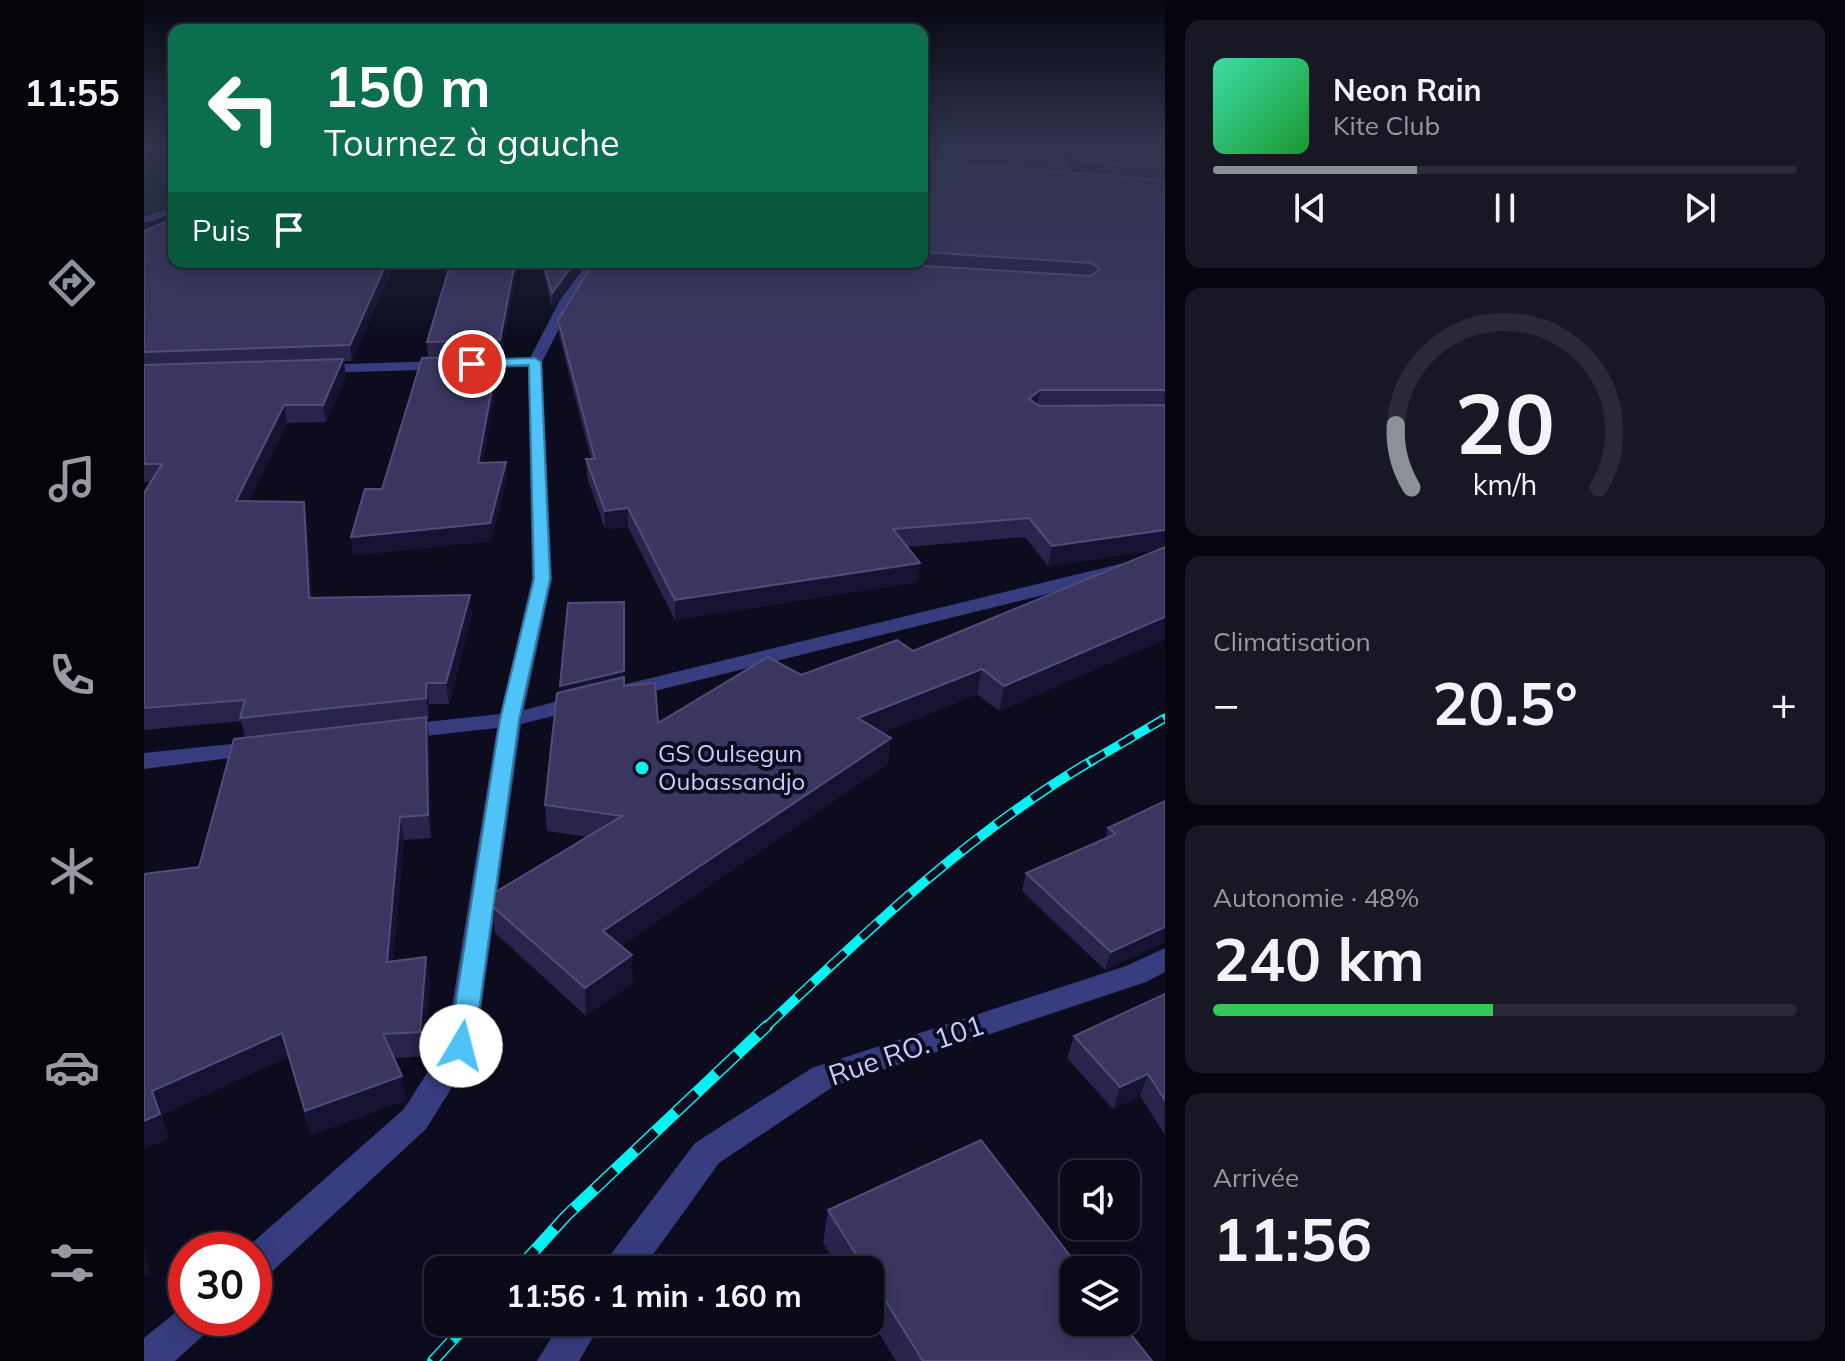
<!DOCTYPE html>
<html lang="fr">
<meta charset="utf-8">
<style>
body{margin:0;font-family:Mulish,sans-serif;background:#181724;color:#f1f3f6;height:100vh;display:flex;flex-direction:column;font-size:30px;white-space:nowrap}
*{box-sizing:border-box;margin:0}
p{font-size:26px;color:#999aa1}
.icon{flex:none;width:44px;height:44px;fill:none;stroke:currentColor;stroke-width:2;stroke-linecap:round;stroke-linejoin:round}
.map{position:relative;flex:1;overflow:hidden}
.side{display:flex;flex-direction:column;gap:20px;padding:20px;background:#06050d;width:680px}
.side>*{flex:none}
.hud{position:absolute;left:24px;top:24px;width:760px;height:244px;border-radius:16px;box-shadow:0 4px 20px #0003,0 0 0 2px #2a2a36;background:#0b6e4f;color:#fff;overflow:hidden}
.buttons{position:absolute;left:916px;top:1160px;display:grid;gap:16px}
.buttons a{display:grid;place-items:center;width:80px;height:80px;border-radius:16px;background:#0a0917;box-shadow:0 4px 20px #0003,0 0 0 2px #2a2a36;font-size:40px}
.speed{position:absolute;left:24px;top:1232px;display:flex;gap:16px;font-size:40px;font-weight:700;text-align:center}
.speed>*{display:grid;place-content:center;width:104px;height:104px;border-radius:50%;background:#0a0917;box-shadow:0 4px 20px #0003,0 0 0 2px #2a2a36;line-height:1}
.speed .limit{border:12px solid #d22;background:#fff;color:#111}
.pin{position:absolute;display:grid;place-items:center;width:68px;height:68px;color:#fff;margin:-34px;border:4px solid #fff;border-radius:50%;box-shadow:0 2px 8px #0007}
.me{position:absolute;width:88px;margin:-44px;rotate:8deg;stroke-linejoin:round;filter:drop-shadow(0 0 6px #0008)}
.turn{display:flex;align-items:center;gap:28px;height:168px;padding:0 24px;font-size:36px}
.turn .icon{width:104px;height:104px;stroke-width:2.5}
.turn b{display:block;font-size:56px;line-height:68px}
.then{display:flex;align-items:center;height:76px;padding:0 24px;background:#0003;gap:16px;font-size:30px}
.big{font-size:60px;font-weight:700;line-height:1.1}
.side .card{flex:1;display:flex;flex-direction:column;justify-content:center;gap:12px;min-width:0;padding:0 28px;border-radius:16px;background:#181724}
.side .dial{align-items:center;gap:0}
.dial svg{height:208px;overflow:visible;fill:none;stroke:#2a2a36;stroke-width:7;stroke-linecap:round;text-anchor:middle}
.dial text{fill:#f1f3f6;stroke:none}
.song{display:flex;align-items:center;gap:24px}
.cover{width:96px;height:96px;border-radius:12px;background:linear-gradient(135deg,hsl(160 70% 55%),hsl(130 70% 35%))}
.played{height:8px;border-radius:4px;background:linear-gradient(90deg,#8c9099 35%,#2a2a36 35%)}
.keys{display:flex;justify-content:space-around;direction:ltr}
.heat{display:flex;justify-content:space-between;align-items:center;font-size:44px;direction:ltr}
.charge{height:12px;border-radius:6px;background:linear-gradient(90deg,#34c759 48%,#2a2a36 0)}
.trip{position:absolute;left:280px;top:1256px;width:460px;height:80px;border-radius:16px;background:#0a0917;box-shadow:0 4px 20px #0003,0 0 0 2px #2a2a36;font-weight:700;line-height:80px;text-align:center}
main{display:flex;flex:1;min-height:0}
.tabs{display:flex;flex-direction:column;width:144px;justify-content:space-around;align-items:center;background:#040409;color:#999aa1}
.tabs .icon{width:56px;height:56px}
.tabs .active{color:#8c9099}
.tabs b{font-size:36px;color:#f1f3f6}
.map>svg:first-child{display:block}
.green{fill:#0f2925}
.lines{fill:none;stroke-linecap:round;stroke-linejoin:round}
.minor{fill:#373c7e;fill-rule:evenodd}
.rail-far2-casing{stroke:#01f4f2;stroke-width:9}
.rail-far1-casing{stroke:#01f4f2;stroke-width:10}
.rail-casing{stroke:#01f4f2;stroke-width:12}
.rail-far2{stroke:#0d0c1f;stroke-width:6;stroke-dasharray:17;stroke-linecap:butt}
.rail-far1{stroke:#0d0c1f;stroke-width:7;stroke-dasharray:22;stroke-linecap:butt}
.rail{stroke:#0d0c1f;stroke-width:9;stroke-dasharray:28;stroke-linecap:butt}
.wall{fill:#28244c}
.shaded-wall{fill:#161332}
.building{fill:#3a3660;stroke:#504d79;stroke-width:2}
.route{fill:#4fc3f7;stroke:#337fa1;stroke-width:2}
.poi-dot{fill:#01f4f2;stroke:#0d0c1f;stroke-width:3}
.labels{text-anchor:middle;stroke-width:8;stroke-linejoin:round;paint-order:stroke}
.poi-label{font-size:24px;fill:#cacaff;stroke:#0d0c1f;text-anchor:start}
.near-street-label{font-size:28px;fill:#cacaff;stroke:#0d0c1f}
</style>
<main>
<nav class="tabs">
<b>11:55</b>
<svg class="icon active" aria-label="directions" viewBox="0 0 24 24"><path d="M12 3l9 9-9 9-9-9zM9 14v-3h6M13 9l2 2-2 2"/></svg>
<svg class="icon" aria-label="music" viewBox="0 0 24 24"><path d="M9 18V5l10-2v13"/><circle cx="6" cy="18" r="3"/><circle cx="16" cy="16" r="3"/></svg>
<svg class="icon" aria-label="phone" viewBox="0 0 24 24"><path d="M5 4h4l2 5-3 2q2 4 5 5l2-3 5 2v4C11 20 4 13 5 4z"/></svg>
<svg class="icon" aria-label="climate" viewBox="0 0 24 24"><path d="M12 3v18M4 7l16 10M4 17L20 7"/></svg>
<svg class="icon" aria-label="car" viewBox="0 0 24 24"><path d="M5 17H2v-5l4-1 3-4h7l3 4 3 1v5h-3M9 17h6M6 11h13"/><circle cx="7" cy="17" r="2"/><circle cx="17" cy="17" r="2"/></svg>
<svg class="icon" aria-label="filters" viewBox="0 0 24 24"><path d="M4 7h16M4 17h16"/><circle cx="9" cy="7" r="2"/><circle cx="15" cy="17" r="2"/></svg>
</nav>
<div class="map">
<svg width="1021" height="1361" viewBox="0 0 1021 1361">
<rect width="100%" height="100%" fill="#0d0c1f"/>
<path class="green" d="M0 144H30V205L0 214Z"/>
<g class="lines">
<path class="minor" d="M904 144H914L936 183H928Z
M30 207V214L0 223V216Z
M444 262H456L430 300 398 362 408 579 380 710 441 694 452 701 449 706 377 724 332 1046 328 1055 282 1129 123 1276 110 1281V1250H100L260 1109 302 1043 353 728 254 739 242 732 254 725 356 714 388 579 384 367 172 373 165 369 172 365 386 358 416 300Z
M1021 553V565L482 698 471 691 474 686Z
M117 741 125 743 129 748 125 753 0 769V753Z
M1021 948V972L1002 982 690 1086 575 1163 498 1270H459L464 1258 551 1143 668 1068 982 966Z
M42 1304V1318H69L64 1331 31 1361H0V1338Z
M417 1322H458L435 1361H393Z"/>
<g class="rail-far2-casing">
<path id="rail-far2" d="M946 762 1021 718"/>
</g>
<g class="rail-far1-casing">
<path id="rail-far1" d="M621 1028C723 931 827 831 949 760"/>
</g>
<g class="rail-casing">
<path id="rail" d="M373 1270 422 1216 623 1026
M289 1361 325 1322"/>
</g>
<use href="#rail-far2" class="rail-far2"/>
<use href="#rail-far1" class="rail-far1"/>
<use href="#rail" class="rail"/>
</g>
<path class="wall" d="M778 144 920 160 918 172 936 173 916 144H1021V639L855 711 833 694 738 733 747 738 744 764 477 946 489 983 442 1016 351 933 348 906 443 837 403 831 401 805 480 686 514 723 657 675 769 651 1017 549 904 566 881 537 763 547 776 563 773 582 531 620 484 527 461 529 443 477 442 459H447L415 335 414 320 450 262H778Z
M0 231 251 262 208 361H200L202 376 182 422 143 423 105 501 163 521 168 598 328 615 305 704H285V719H283L285 739 287 838 260 840 249 961 282 957 286 981 280 1056 250 1058 262 1100 167 1135 144 1057 17 1115 25 1138 0 1149V874L55 867 101 737 97 721 0 730V493L7 482H0Z
M307 262H374L357 356H354L355 371 338 463 362 462 363 479 347 541 210 555 207 537 238 489 284 358 283 342Z
M397 262H442L408 308Z
M1021 801V942L961 970 878 891 882 873 961 839 964 828Z
M1021 994V1135L996 1096 969 1109 923 1058 930 1036Z
M684 1210 1008 1361H752L726 1319V1270H696L679 1243Z"/>
<path class="shaded-wall" d="M243 262H251L208 361 206 345Z
M371 262H374L357 356 356 340Z
M431 262H442L408 308V293Z
M354 356 355 371 335 480 334 463Z
M199 359 202 376 182 422 179 405Z
M896 390 893 407 885 399Z
M140 405 143 423 96 520 92 501Z
M362 462 363 479 347 541 210 555 207 537Z
M160 502 163 521 169 618 165 598Z
M484 508V527L461 529V511Z
M1021 530V549L904 566 908 546Z
M776 563 773 582 531 620V600Z
M326 595 328 615 305 704 302 683Z
M480 602V682L416 698V686Z
M1021 617V639L855 711 860 686Z
M838 669 833 694 711 744 714 718Z
M282 683 285 704V719L282 698Z
M282 717 285 739 287 838 284 815Z
M747 738 744 764 460 958 459 931Z
M256 817 260 840 247 986 243 962Z
M1021 927V942L961 970 967 952Z
M488 955 489 983 442 1016 441 988Z
M282 957 286 981 280 1056 276 1032Z
M138 1033 144 1057 17 1115 25 1138 0 1149V1121L8 1091Z
M1004 1074 996 1096 969 1109 976 1087Z
M258 1076 262 1100 167 1135 161 1111Z
M0 1248 6 1274 0 1276Z"/>
<path class="building" d="M778 144H910L920 160 780 150 778 157Z
M926 144H1021V168L939 162Z
M778 161 1021 180V390H896L885 399 896 406 1021 405V530L908 546 885 518 749 529 776 563 531 600 484 508 461 511 442 459H451L414 320 450 262H715L947 276 956 269 947 263 778 252Z
M30 218V262H243L206 345 0 352V231Z
M307 262H371L356 340 283 342Z
M399 262H431L408 293Z
M354 356 334 463 362 462 346 523 207 537 221 489H238L278 358Z
M199 359 179 405H140L92 501 160 502 165 598 326 595 302 683H282V698L96 718 101 700 0 708V493L18 464H0V365Z
M1021 547V617L860 686 838 669 714 718 747 738 459 931 488 955 441 988 348 906 350 893 478 816 401 805 413 693 480 677V686L511 683 514 723 624 657 657 675 753 640 769 651Z
M480 602V671L416 686 424 603Z
M282 717 284 815 256 817 243 962 282 957 276 1032 239 1034 258 1076 161 1111 138 1033 8 1091 16 1114 0 1121V874L55 867 90 739Z
M1021 801V927L967 952 882 873 972 834 964 828Z
M1021 994V1100L1004 1074 976 1087 930 1036Z
M837 1140 937 1270H930V1322H977L1008 1361H779L726 1276V1270H722L684 1210Z"/>
<linearGradient id="sky" x2="0" y2="1"><stop stop-color="#070711"/><stop offset="0.43" stop-color="#2f344d"/><stop offset="1" stop-color="#2f344d" stop-opacity="0"/></linearGradient>
<rect width="1021" height="335" fill="url(#sky)"/>
<path class="route" d="M391 358 397 362 406 579 375 720 330 1046 326 1054 317 1057 308 1054 305 1046 356 720 390 579 385 365 328 367 322 364 328 360Z"/>
<circle class="poi-dot" cx="498" cy="768" r="8"/>
<g class="labels">
<g class="poi-label">
<text x="514" y="762">GS Oulsegun<tspan x="514" dy="28">Oubassandjo</tspan></text>
</g>
<g class="near-street-label">
<text transform="translate(762 1050) rotate(-19)" y="10">Rue RO. 101</text>
</g>
</g>
</svg>
<div class="buttons">
<a><svg class="icon" aria-label="sound" viewBox="0 0 24 24"><path d="M4 9h4l5-4v14l-5-4H4zM17 9q2 3 0 6"/></svg></a>
<a><svg class="icon" aria-label="layers" viewBox="0 0 24 24"><path d="M12 4l9 5-9 5-9-5zM3 14l9 5 9-5"/></svg></a>
</div>
<div class="speed"><div class="limit">30</div></div>
<div class="pin" style="left:328px;top:364px;background:#d93025"><svg class="icon" aria-label="arrive" viewBox="0 0 24 24"><path d="M6 21V4h12l-3 4 3 4H6"/></svg></div>
<svg class="me" style="left:317px;top:1046px" viewBox="-20 -20 40 40"><circle r="19" fill="#fff"/><path d="M0-13L10 11 0 6-10 11z" fill="#4fc3f7"/></svg>
<div class="trip">11:56 · 1 min · 160 m</div>
<div class="hud">
<div class="turn"><svg class="icon" aria-label="left" viewBox="0 0 24 24"><path d="M17 20v-9H6M10 6l-5 5 5 5"/></svg><div><b>150 m</b>Tournez à gauche</div></div>
<div class="then">Puis<svg class="icon" aria-label="arrive" viewBox="0 0 24 24"><path d="M6 21V4h12l-3 4 3 4H6"/></svg></div>
</div>
</div>
<section class="side">
<div class="card">
<div class="song"><i class="cover"></i><div><b>Neon Rain</b><p>Kite Club</p></div></div>
<div class="played"></div>
<div class="keys"><svg class="icon" aria-label="previous" viewBox="0 0 24 24"><path d="M18 5L8 12l10 7zM5 5v14"/></svg><svg class="icon" aria-label="pause" viewBox="0 0 24 24"><path d="M8 5v14M16 5v14"/></svg><svg class="icon" aria-label="next" viewBox="0 0 24 24"><path d="M6 5l10 7-10 7zM19 5v14"/></svg></div>
</div>
<div class="card dial"><svg viewBox="0 0 100 80">
<path d="M14 69A42 42 0 1 1 86 69"/>
<path d="M14 69A42 42 0 0 1 8 45" stroke="#8c9099"/>
<text x="50" y="56" font-size="32" font-weight="700">20</text>
<text x="50" y="72" font-size="11">km/h</text>
</svg></div>
<div class="card"><p>Climatisation</p>
<div class="heat"><a>−</a><b class="big">20.5°</b><a>+</a></div>
</div>
<div class="card"><p>Autonomie · 48%</p><b class="big">240 km</b><div class="charge"></div></div>
<div class="card"><p>Arrivée</p><b class="big">11:56</b></div>
</section>
</main>
